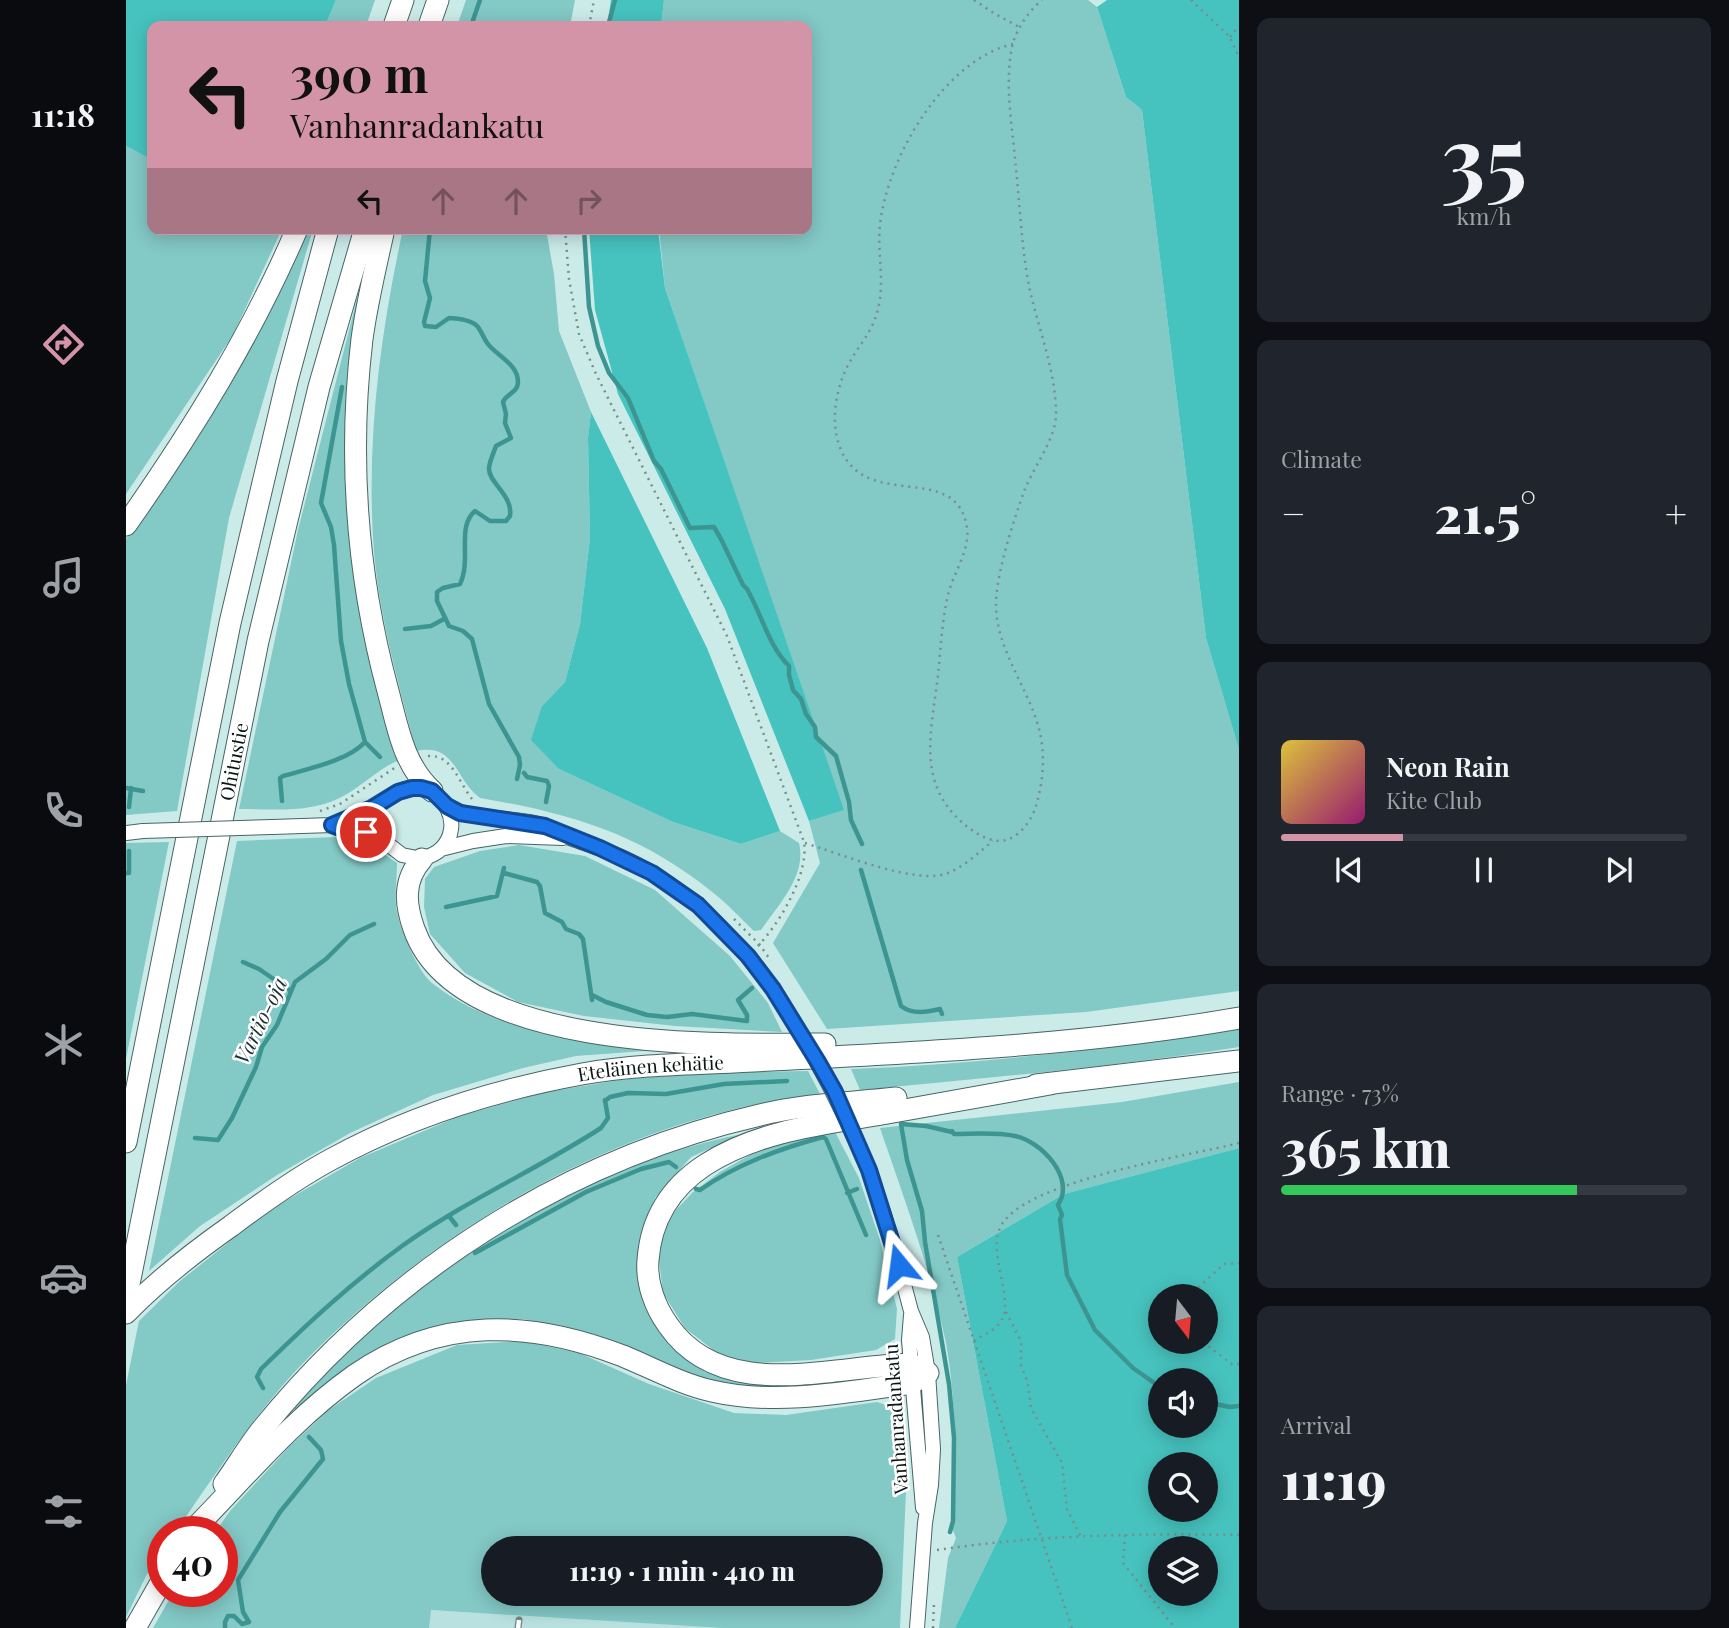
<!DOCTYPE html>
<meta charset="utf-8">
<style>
body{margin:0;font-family:"Playfair Display",serif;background:#20242c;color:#f1f3f6;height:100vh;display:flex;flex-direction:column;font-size:26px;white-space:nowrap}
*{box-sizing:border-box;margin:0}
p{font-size:23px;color:#9ea1a6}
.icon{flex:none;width:38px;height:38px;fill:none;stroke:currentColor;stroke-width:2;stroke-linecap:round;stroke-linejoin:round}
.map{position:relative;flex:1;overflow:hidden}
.drawer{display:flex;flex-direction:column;gap:18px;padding:18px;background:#0d0f14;width:490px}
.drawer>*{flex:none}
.banner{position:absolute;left:21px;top:21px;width:665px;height:214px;border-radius:14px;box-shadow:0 4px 18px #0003;background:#d494a7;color:#111;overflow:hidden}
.needle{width:46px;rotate:164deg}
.controls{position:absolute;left:1022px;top:1284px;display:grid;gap:14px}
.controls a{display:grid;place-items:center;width:70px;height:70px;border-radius:50%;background:#171b24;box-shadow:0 4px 18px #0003;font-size:35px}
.speed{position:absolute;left:21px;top:1516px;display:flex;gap:14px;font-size:35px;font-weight:700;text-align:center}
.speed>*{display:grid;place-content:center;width:91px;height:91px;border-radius:50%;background:#171b24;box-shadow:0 4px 18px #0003;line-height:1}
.speed .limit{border:10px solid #d22;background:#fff;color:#111}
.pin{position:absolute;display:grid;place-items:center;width:60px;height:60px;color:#fff;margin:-30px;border:4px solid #fff;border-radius:50%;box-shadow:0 2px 7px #0007}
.me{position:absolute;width:77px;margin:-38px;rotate:344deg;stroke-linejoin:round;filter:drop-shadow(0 0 5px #0008)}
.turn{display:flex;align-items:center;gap:24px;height:147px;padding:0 28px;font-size:32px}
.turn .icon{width:91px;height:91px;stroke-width:2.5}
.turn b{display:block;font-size:49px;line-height:60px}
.lanes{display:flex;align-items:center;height:66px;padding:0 28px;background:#0003;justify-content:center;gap:35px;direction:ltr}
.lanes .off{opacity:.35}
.big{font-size:52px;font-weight:800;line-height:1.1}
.drawer .widget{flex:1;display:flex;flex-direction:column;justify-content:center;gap:10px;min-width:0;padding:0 24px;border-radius:14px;background:#20242c}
.drawer .dial{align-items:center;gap:0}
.dial b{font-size:91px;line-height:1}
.song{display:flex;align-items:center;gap:21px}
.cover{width:84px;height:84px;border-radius:10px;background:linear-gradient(135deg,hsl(50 70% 55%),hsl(320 70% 35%))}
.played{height:7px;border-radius:4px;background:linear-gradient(90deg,#d494a7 30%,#363941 30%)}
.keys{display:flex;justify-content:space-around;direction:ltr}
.heat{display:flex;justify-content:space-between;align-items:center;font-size:38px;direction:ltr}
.charge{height:10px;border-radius:5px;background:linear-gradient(90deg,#34c759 73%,#363941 0)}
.trip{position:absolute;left:355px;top:1536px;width:402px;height:70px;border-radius:35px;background:#171b24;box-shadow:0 4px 18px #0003;font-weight:800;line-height:70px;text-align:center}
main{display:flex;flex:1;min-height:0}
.menu{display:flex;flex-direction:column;width:126px;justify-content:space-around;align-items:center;background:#090b0e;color:#9ea1a6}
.menu .icon{width:49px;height:49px}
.menu .selected{color:#d494a7}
.menu b{font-size:32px;color:#f1f3f6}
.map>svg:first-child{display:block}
.built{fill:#b8e1df}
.green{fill:#83c9c6;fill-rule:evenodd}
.forest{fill:#47c3bf;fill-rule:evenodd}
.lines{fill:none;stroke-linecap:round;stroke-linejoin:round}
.stream{stroke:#3d9592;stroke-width:4.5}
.tertiary-casing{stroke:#496564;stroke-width:16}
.motorway-casing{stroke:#496564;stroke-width:23}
.path{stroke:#778e8d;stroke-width:2.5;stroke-dasharray:2 5;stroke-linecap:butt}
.tertiary{stroke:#fff;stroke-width:14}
.motorway{stroke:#fff;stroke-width:21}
.rail-casing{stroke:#718786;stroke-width:7}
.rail{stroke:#fff;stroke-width:4.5;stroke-dasharray:13;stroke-linecap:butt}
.tertiary-bridge-casing{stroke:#496564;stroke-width:16;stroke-linecap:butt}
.tertiary-bridge{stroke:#fff;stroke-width:14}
.route-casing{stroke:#114b97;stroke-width:18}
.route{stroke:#1a73e8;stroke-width:12}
.labels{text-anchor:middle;stroke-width:5;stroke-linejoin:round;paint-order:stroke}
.street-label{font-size:19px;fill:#0a1615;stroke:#fff}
.water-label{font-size:21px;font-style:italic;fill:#1c3231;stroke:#fff}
</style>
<main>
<nav class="menu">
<b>11:18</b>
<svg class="icon selected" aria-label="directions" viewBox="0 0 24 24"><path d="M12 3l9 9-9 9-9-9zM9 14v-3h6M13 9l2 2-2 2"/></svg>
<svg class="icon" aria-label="music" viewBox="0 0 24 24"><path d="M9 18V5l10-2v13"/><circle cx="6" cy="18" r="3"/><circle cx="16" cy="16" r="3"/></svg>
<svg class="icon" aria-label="phone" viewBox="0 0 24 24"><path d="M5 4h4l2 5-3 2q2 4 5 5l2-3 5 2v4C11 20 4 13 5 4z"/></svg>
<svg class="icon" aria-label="climate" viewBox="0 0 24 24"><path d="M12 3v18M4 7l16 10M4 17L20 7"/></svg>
<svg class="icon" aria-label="car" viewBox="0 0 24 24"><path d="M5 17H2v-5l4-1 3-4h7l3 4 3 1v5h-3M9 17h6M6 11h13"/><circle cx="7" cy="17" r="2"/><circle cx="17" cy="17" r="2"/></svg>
<svg class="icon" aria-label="filters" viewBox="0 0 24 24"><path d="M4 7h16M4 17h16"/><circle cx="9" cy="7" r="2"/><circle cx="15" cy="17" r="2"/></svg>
</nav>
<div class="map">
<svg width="1113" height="1628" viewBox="0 0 1113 1628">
<rect width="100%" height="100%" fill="#cbebe9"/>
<path class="built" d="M304 1610 596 1628H303Z"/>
<path class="green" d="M210 0H249L240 26H199Z
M340 0H449L444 26H331Z
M538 0H962L971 7 1000 97 1016 110 1080 638 1113 750V991L960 1012 701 1029 647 943 694 863 683 821 717 810 539 288 533 229H681V26H535Z
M0 146 26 160V229H156L107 335 0 494Z
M179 229H187L103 518 51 811 0 815V539L56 459Z
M277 229H420L428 274 433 331 465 412 462 438 464 538 454 624 439 682 416 706 433 769 547 822 615 844 654 831 673 843C681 875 653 904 635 930L628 931C614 918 601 903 585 891 513 833 443 813 354 798 329 780 330 742 290 751 272 681 251 610 247 537 241 433 255 330 277 229Z
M231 299 235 301 226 356 250 679 271 761C253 769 238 784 221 794 188 814 149 809 113 809L172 530Z
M209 837 245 845 271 863C271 879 268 897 271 912 274 929 292 972 306 983 373 1036 464 1041 545 1049L450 1056 397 1068 307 1095 224 1133 151 1175 74 1226 23 1271 111 841Z
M43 842 0 1059V843Z
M393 845 459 856 529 890 604 956 642 1003 656 1032 549 1026 458 1016 392 1002 339 973 304 934 298 907 299 879 308 867 354 851Z
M1113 1029V1047C987 1067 861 1078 734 1090L725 1069C855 1064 984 1049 1113 1029Z
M682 1071 694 1094C504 1116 324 1218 189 1351 135 1404 93 1469 50 1531H37V1551L20 1576 0 1617V1385L13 1321 54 1281 142 1211 234 1158 331 1117 415 1093 493 1080 564 1073Z
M1113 1082V1148L938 1194 831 1257 881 1521 829 1628H813L822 1558 830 1538 825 1525C829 1464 831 1403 820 1343 805 1271 778 1198 754 1128L996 1102Z
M708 1130 733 1178 754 1240 771 1309 769 1339 750 1350 685 1360 630 1363 595 1356 559 1328 537 1293 532 1252 545 1215 567 1192 594 1172 633 1150Z
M616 1134 565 1157 529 1198 513 1250 518 1303 544 1345 579 1372 623 1382 733 1375 723 1384 616 1389 575 1378 450 1331 397 1319 344 1323 275 1337 221 1371 170 1410 165 1406C204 1366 242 1325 286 1292 383 1218 496 1158 616 1134Z
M397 1341 453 1353 523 1384 608 1413 660 1415 751 1402 763 1406 774 1434 781 1468 774 1628H596L305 1610 303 1628H27L48 1591H96V1531H90L104 1511 164 1446 204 1409 250 1378 331 1345ZM368 1549H746V1594H368Z"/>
<path class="forest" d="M0 0H210L199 26H26V160L0 146Z
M485 0H538L535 26H481Z
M981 0H1113V750L1080 638 1016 110 1000 97 971 7Z
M463 229H532L539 288 718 810 683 821 599 609 492 394 469 310Z
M465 412 581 648 654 831 615 844 547 822 433 769 405 740 416 706 439 682 454 624 464 538 462 438Z
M1113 1148V1628H829L881 1521 831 1257 938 1194ZM1034 1297H1080V1342H1034ZM1034 1381H1080V1426H1034ZM1034 1465H1080V1510H1034ZM1034 1549H1080V1594H1034Z"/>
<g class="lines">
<path class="stream" d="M345 26 354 0
M482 26 489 0
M304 229 299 281 304 298 298 322 299 326 310 327 323 318C331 318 344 320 350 325 355 329 357 338 362 344 371 356 392 364 392 382 392 393 381 393 377 402L380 414 379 423 385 438 370 446C368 452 363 462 363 469 363 483 387 495 384 516L380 521H364L349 511C330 527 346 559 334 584L317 588 311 592V601L323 626 337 631 346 639 363 704 393 757 394 765 391 779
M458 229 463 307 472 346 483 373 502 398 528 461 535 469 564 528 588 527 595 539 617 585 621 589C636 615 642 645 663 666V675L667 690 675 699 680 714 689 727 690 737 710 756 723 802 725 820 736 844
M216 387 195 503 205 527 208 545 215 641 223 684 239 742 254 757
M279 629 305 626 318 619
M398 773 401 777 421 781 423 786 420 802
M0 788 17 791
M156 801 154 778 157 776C181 769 222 761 239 742
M3 807 5 788
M735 870 775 1006C787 1015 801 1012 814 1009L816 1014
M0 873H3V851
M378 873 411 882 414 886 419 913 436 922 440 929 453 934 457 939 466 1000
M320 907 371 896 378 868
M117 962 133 969 165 991
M466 995 480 1002 521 1015 541 1017 566 1014 621 1021V1015L612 1000 626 988
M479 1101 484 1097 502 1093 540 1094 598 1084 661 1081
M826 1131 828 1134C847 1134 870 1132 889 1136 915 1141 950 1178 932 1205L936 1215 934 1219 941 1275 969 1330 1007 1368 1034 1387
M69 1138 92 1140 106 1118 130 1067 136 1047 151 1025 169 982 200 959 224 935 248 924
M570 1189 574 1190C611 1164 653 1149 697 1137L700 1139 740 1235
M721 1193 731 1189
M323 1216 330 1225
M349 1253 460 1192 515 1169 543 1162 550 1167
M137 1388 131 1377 135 1369C180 1325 225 1283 276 1246 339 1201 410 1170 475 1128L482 1118 479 1100
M1080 1402 1104 1407 1113 1406
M824 1532 827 1521 828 1438 823 1384 799 1242 796 1211 781 1160 775 1124 800 1126 826 1132
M99 1628V1622L102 1616H108L116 1624 123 1622 117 1612 112 1580 154 1512 197 1459 195 1450 183 1437"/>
<g class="tertiary-casing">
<path id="tertiary" d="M321 806C351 823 388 815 420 826 428 829 436 834 444 838 463 845 482 851 500 859 562 888 607 935 647 989
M146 827 206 825 222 831 240 832 254 838 276 855 296 859C302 857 310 854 315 849 339 825 318 786 285 788 270 789 259 801 247 808 234 815 219 818 206 825
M0 833 17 831
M315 849 347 841 380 836 437 838
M743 1170 767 1243 785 1311 796 1337 802 1373 807 1449 805 1485 799 1523 791 1628
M785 1315 783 1340 797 1508"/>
</g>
<g class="motorway-casing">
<g id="motorway">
<path d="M268 26 277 0"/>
<path d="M303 26 312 0"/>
<path d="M258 229C250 265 241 302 236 339 222 457 231 576 262 691 272 728 277 764 306 791"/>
<path d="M0 525C66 431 126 334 171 229"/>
<path d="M296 859C277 880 279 904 288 929 331 1052 592 1045 699 1044"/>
<path d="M910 1085 1113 1061"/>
<path d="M0 1142 104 623 161 381 202 229"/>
<path id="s1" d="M0 1299 132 641 193 387 239 229"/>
<path id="s2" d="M0 1313C32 1280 68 1252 105 1226 137 1202 169 1179 204 1160 282 1117 368 1090 456 1074 518 1063 582 1064 645 1060 801 1052 959 1045 1113 1018"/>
<path d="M98 1484C111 1466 123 1445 137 1428 264 1272 438 1160 634 1115 678 1104 725 1103 770 1098"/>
<path d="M68 1529C119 1477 168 1418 229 1375 314 1316 404 1320 497 1356 526 1368 555 1384 586 1391 650 1406 722 1392 786 1383L802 1373 785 1364C705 1366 596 1404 542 1325 529 1307 520 1283 522 1260 525 1219 544 1188 579 1165 631 1131 697 1124 756 1114 812 1104 868 1094 924 1084"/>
<path d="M9 1628 37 1579"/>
</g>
</g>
<path class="path" d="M848 0 866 12 893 27
M1065 0 1104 37 1113 58
M463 26 468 0
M1104 37 1113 26
M887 44C818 60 761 158 754 225 751 253 759 281 752 309 747 332 731 347 721 367 709 392 704 424 715 450 742 512 831 460 841 528 844 549 829 571 823 591 816 618 815 647 812 675 806 729 789 783 838 824 848 833 866 844 880 840 895 836 906 819 910 806 918 779 920 749 911 722 899 684 872 650 870 608 869 576 888 519 899 489 909 464 931 438 930 411 929 370 913 330 904 291 896 252 894 209 890 169 887 130 878 86 886 47 890 29 902 12 916 0
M439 229 443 279 453 334 470 374 601 636 678 842C683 875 653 924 631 947
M302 756C326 754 333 783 346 799
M194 811 214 804 270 767
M679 843C712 853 792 886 822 873 839 866 853 852 867 841
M608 919 634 945 645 961
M812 1235 946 1628
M1062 1297 1098 1264 1113 1263
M880 1312 895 1341V1365L902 1383 905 1408 936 1463 941 1509 955 1537
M848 1341C855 1336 865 1332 871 1326 893 1307 861 1256 874 1228 894 1181 1063 1156 1113 1143
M1077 1342 1107 1365 1113 1364
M999 1535 997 1563 1049 1628
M811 1550C910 1535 1013 1533 1113 1535
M807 1628 808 1603"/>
<use href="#tertiary" class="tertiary"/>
<use href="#motorway" class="motorway"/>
<g class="rail-casing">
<path id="rail" d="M392 1628 393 1620"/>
</g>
<use href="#rail" class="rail"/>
<g class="tertiary-bridge-casing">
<path id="tertiary-bridge" d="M17 831 146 827
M647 989C685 1047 716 1106 743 1170"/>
</g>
<use href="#tertiary-bridge" class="tertiary-bridge"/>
</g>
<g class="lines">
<g class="route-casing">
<path id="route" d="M240 832 222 831 206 825 246 808 272 792 286 788H295L306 791 321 806 334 813 419 826 474 848 526 873 572 905 622 956 647 989 692 1062 709 1092 743 1170 773 1265"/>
</g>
<use href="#route" class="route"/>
</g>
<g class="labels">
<g class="street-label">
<text dy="7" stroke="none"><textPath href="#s1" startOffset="548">Ohitustie</textPath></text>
<text dy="7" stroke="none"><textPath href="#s2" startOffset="592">Eteläinen kehätie</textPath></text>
<text transform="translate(770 1419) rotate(-94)" y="7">Vanhanradankatu</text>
</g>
<g class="water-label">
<text transform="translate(135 1021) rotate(-64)" y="7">Vartio-oja</text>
</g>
</g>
</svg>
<div class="controls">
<a><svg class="needle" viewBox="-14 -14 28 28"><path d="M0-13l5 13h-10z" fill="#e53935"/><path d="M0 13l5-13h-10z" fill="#9ea1a6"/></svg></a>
<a><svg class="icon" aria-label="sound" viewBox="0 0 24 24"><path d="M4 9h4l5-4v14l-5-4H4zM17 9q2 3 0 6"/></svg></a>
<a><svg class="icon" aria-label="search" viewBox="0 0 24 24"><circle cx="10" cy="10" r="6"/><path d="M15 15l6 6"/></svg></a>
<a><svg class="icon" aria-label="layers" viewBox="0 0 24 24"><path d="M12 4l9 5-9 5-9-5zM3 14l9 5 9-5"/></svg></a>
</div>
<div class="speed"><div class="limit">40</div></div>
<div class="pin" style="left:240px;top:832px;background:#d93025"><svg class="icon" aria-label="arrive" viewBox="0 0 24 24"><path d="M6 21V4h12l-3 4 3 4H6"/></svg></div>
<svg class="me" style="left:773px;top:1265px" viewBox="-20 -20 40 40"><path d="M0-17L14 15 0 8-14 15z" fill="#1a73e8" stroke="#fff" stroke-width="4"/></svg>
<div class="trip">11:19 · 1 min · 410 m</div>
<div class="banner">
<div class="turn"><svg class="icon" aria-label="left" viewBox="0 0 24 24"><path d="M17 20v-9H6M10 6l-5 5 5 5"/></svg><div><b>390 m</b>Vanhanradankatu</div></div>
<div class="lanes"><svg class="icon" aria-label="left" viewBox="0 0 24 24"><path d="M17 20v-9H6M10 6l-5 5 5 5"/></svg><svg class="icon off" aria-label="ahead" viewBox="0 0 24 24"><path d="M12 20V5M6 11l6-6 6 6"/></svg><svg class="icon off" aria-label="ahead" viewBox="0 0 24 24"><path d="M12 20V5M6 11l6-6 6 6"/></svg><svg class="icon off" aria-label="right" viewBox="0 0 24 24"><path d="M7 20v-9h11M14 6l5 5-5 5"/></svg></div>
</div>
</div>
<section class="drawer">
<div class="widget dial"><b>35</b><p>km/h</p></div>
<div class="widget"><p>Climate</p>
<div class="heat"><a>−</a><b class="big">21.5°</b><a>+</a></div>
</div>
<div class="widget">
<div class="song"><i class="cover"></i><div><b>Neon Rain</b><p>Kite Club</p></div></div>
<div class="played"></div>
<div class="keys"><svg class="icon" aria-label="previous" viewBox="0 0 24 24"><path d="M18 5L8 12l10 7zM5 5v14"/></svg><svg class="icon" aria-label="pause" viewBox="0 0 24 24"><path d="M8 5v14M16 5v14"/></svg><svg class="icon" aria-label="next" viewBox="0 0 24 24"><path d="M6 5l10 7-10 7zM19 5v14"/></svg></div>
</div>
<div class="widget"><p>Range · 73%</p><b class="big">365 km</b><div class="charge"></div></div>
<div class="widget"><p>Arrival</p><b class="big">11:19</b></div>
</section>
</main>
